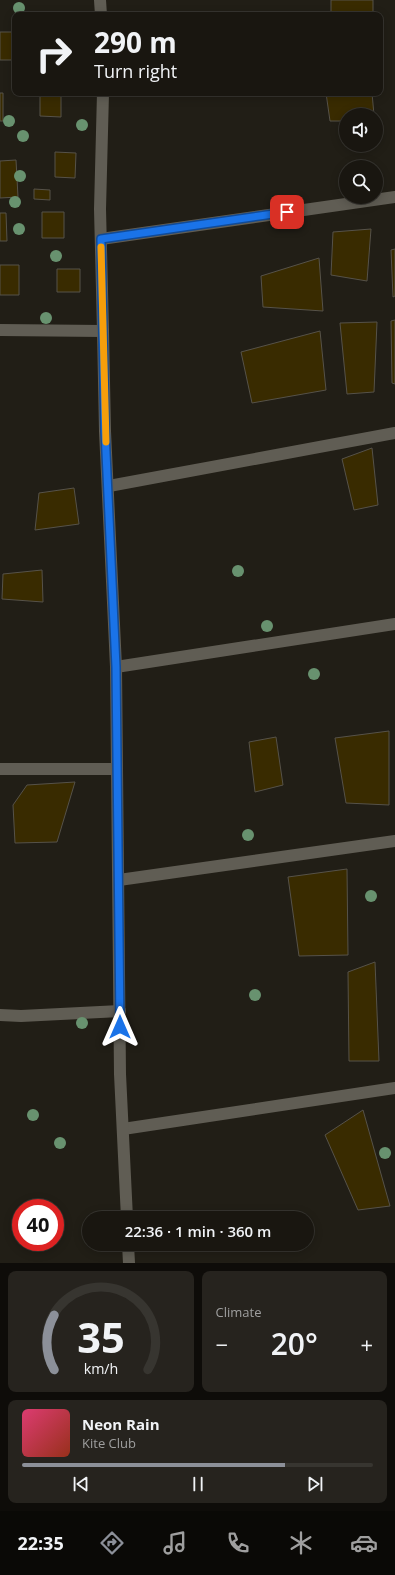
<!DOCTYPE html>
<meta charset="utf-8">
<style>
body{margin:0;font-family:"Open Sans",sans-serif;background:#26231e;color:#f1f3f6;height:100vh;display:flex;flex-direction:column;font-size:15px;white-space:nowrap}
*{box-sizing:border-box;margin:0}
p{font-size:13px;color:#9f9f9f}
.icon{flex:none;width:22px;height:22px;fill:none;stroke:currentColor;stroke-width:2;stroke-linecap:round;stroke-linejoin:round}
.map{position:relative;height:1263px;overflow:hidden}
.sheet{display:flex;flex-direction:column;gap:8px;padding:8px;background:#0e0c09;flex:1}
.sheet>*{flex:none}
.banner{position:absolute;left:12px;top:12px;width:371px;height:84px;border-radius:8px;box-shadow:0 2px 10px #0003,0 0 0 1px #373530;background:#191610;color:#f1f3f6;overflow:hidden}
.fabs{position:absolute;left:339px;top:108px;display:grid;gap:8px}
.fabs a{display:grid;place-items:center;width:44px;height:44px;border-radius:50%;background:#191610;box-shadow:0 2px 10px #0003,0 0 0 1px #373530;font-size:20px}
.speed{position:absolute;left:12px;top:1199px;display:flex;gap:8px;font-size:20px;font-weight:700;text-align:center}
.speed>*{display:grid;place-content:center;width:52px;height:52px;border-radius:50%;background:#191610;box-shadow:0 2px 10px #0003,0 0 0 1px #373530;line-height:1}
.speed .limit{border:6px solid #d22;background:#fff;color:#111}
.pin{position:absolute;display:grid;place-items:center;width:34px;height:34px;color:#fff;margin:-17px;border-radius:8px;box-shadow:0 2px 6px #0006}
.me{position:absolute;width:44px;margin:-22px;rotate:0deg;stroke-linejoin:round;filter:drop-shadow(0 0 3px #0008)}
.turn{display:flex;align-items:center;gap:14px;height:84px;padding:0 16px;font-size:18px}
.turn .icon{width:52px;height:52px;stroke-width:2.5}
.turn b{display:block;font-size:28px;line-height:34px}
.big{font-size:30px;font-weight:600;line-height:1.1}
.sheet .tile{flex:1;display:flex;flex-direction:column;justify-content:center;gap:6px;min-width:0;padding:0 14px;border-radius:8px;background:#26231e}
.sheet .dial{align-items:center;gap:0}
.dial svg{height:104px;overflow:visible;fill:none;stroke:#373530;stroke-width:7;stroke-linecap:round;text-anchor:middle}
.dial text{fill:#f1f3f6;stroke:none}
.song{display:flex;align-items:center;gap:12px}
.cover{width:48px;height:48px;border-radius:6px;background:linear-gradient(135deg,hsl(340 70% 55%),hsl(10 70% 35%))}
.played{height:4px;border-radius:2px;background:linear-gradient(90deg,#8c9099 75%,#373530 75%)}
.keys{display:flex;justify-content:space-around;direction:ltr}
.heat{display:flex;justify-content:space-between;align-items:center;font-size:22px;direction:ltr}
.sheet .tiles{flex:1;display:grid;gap:8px;grid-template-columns:1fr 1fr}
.tile:last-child{grid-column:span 2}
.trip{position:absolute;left:82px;top:1211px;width:232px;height:40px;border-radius:20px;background:#191610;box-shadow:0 2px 10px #0003,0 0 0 1px #373530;font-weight:600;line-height:40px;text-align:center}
.tabs{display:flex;height:64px;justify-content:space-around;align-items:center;background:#0a0906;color:#9f9f9f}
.tabs .icon{width:28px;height:28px}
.tabs .current{color:#8c9099}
.tabs b{font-size:18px;color:#f1f3f6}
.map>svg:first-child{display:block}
.building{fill:#392b00;stroke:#565249}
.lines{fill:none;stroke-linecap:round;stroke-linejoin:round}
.minor{stroke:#605d54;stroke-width:12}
.tertiary{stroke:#605d54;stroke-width:12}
.tree{fill:#68926f}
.route-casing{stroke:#114b97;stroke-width:10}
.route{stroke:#1a73e8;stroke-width:7}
.slow{stroke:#f59e0b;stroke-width:7}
</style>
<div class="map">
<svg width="395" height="1263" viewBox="0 0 395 1263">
<rect width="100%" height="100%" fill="#211e16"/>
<path class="building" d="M331 0H373V15H331Z
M0 32H15V60H0Z
M0 93H3V121H0Z
M326 93H372L374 115H346V121H330Z
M40 94 61 95V117L40 116Z
M55 152 76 153 75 178 55 177Z
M16 160 18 197 0 198V161Z
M34 189 50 190V200L34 199Z
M42 212H64V238H42Z
M0 213H6L7 241H0Z
M371 229 367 281 331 275 333 232Z
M395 249V296L393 297 391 250Z
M319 258 323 311 263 307 261 276Z
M0 265H19V295H0Z
M57 269H80V292H57Z
M395 320V384L392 383 391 321Z
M377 322 374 392 347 394 340 323Z
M320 331 326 390 252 403 241 352Z
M372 448 378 505 354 510 342 459Z
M74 488 79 524 35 530 39 493Z
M42 570 43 602 2 599 3 574Z
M389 731V805L346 803 335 738Z
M276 737 283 785 255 792 249 742Z
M75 782 57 842 15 843 13 805 27 785Z
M347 869 348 955 299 956 288 877Z
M375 962 379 1061H349L348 972Z
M363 1110 390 1206 358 1210 325 1135Z"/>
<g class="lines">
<path class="minor" d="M101 239 395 197
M0 330 103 331
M109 486 395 433
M116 667 395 624
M0 769H117
M119 880 395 841
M0 1015 21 1016 120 1011
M123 1129 395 1088"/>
<path class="tertiary" d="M100 0 101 15
M103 93 100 209 103 331 105 431 116 667 120 1074 127 1218
M128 1244 129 1263"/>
</g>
<g class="tree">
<circle cx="19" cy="8" r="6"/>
<circle cx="9" cy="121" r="6"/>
<circle cx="82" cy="125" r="6"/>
<circle cx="23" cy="136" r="6"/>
<circle cx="20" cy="176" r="6"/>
<circle cx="15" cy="202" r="6"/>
<circle cx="19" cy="229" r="6"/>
<circle cx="56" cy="256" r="6"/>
<circle cx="46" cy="318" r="6"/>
<circle cx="238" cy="571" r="6"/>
<circle cx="267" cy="626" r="6"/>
<circle cx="314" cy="674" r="6"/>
<circle cx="248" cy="835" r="6"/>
<circle cx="371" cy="896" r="6"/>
<circle cx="255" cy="995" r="6"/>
<circle cx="82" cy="1023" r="6"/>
<circle cx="33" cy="1115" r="6"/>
<circle cx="60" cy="1143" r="6"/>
<circle cx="385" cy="1153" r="6"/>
</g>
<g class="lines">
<g class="route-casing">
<path id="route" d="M120 1027 116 667 105 431 101 239 287 212"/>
</g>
<use href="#route" class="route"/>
<path class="slow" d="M101 247 106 442"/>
</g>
</svg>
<div class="fabs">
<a><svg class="icon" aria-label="sound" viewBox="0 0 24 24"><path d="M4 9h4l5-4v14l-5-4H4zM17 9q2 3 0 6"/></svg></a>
<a><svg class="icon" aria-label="search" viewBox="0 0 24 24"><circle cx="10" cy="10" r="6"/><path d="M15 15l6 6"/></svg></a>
</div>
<div class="speed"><div class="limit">40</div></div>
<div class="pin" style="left:287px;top:212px;background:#d93025"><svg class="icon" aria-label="arrive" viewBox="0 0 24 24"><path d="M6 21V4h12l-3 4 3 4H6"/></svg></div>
<svg class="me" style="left:120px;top:1027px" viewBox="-20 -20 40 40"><path d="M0-17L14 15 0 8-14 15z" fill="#1a73e8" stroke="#fff" stroke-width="4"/></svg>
<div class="trip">22:36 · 1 min · 360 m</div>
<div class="banner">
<div class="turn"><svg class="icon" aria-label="right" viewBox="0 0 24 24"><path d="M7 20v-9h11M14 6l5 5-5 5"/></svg><div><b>290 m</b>Turn right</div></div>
</div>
</div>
<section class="sheet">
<div class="tiles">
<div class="tile dial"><svg viewBox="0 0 100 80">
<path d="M14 69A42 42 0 1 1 86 69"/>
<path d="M14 69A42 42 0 0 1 14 27" stroke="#8c9099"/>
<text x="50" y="56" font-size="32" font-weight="700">35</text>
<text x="50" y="72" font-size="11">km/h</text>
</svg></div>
<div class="tile"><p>Climate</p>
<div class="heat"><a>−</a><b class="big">20°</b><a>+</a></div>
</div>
<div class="tile">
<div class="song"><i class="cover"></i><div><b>Neon Rain</b><p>Kite Club</p></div></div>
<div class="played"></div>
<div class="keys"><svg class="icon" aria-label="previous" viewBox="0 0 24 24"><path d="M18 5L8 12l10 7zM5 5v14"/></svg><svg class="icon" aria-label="pause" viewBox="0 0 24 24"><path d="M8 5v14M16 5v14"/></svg><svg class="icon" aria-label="next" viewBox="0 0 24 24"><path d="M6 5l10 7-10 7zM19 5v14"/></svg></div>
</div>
</div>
</section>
<nav class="tabs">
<b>22:35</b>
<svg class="icon current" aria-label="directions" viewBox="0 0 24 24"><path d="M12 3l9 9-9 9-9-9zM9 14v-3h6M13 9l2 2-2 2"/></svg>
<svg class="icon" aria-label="music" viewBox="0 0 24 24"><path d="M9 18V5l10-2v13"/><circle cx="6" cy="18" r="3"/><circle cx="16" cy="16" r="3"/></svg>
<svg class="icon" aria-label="phone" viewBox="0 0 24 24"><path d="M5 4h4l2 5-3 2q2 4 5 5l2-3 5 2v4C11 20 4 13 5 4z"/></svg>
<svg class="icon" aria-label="climate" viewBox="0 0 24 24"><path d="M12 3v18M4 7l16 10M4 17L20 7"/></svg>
<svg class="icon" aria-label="car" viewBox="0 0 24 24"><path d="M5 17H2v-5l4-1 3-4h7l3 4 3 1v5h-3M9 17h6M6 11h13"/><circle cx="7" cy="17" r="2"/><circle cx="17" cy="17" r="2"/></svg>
</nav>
